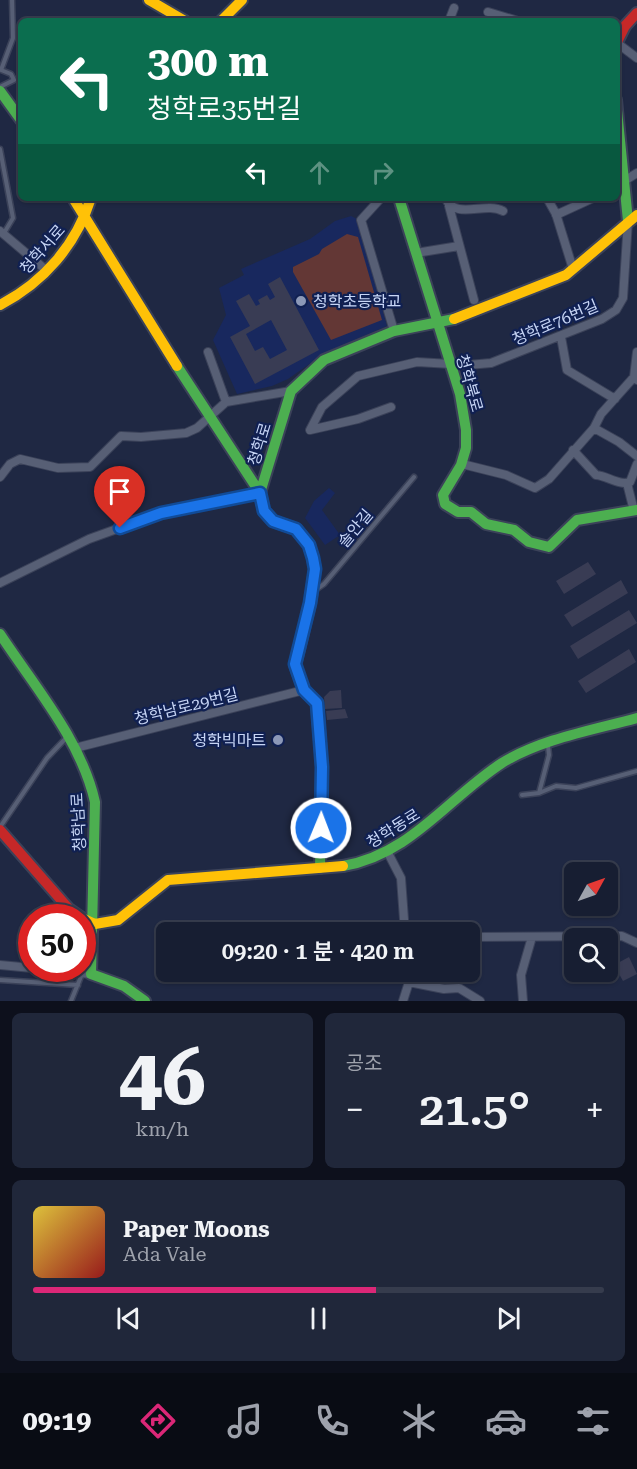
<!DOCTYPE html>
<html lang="ko">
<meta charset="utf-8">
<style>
body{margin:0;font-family:"Roboto Serif","Noto Sans KR",serif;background:#20273a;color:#f1f3f6;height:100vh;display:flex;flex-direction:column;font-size:22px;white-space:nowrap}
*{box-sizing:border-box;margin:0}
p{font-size:20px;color:#9ea2ac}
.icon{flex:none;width:33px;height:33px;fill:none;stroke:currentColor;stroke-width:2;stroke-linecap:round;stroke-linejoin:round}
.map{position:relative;height:1001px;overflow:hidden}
.details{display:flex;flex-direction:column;gap:12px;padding:12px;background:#0d101c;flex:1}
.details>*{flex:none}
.guide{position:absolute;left:18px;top:18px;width:602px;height:183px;border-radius:9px;box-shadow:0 2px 4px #0004,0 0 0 2px #363c4d;background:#0b6e4f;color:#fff;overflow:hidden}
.needle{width:39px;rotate:50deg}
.buttons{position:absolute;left:564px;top:862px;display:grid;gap:12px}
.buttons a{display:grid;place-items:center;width:54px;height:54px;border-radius:9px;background:#171e32;box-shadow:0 2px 4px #0004,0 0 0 2px #363c4d;font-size:30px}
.speed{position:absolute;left:18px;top:904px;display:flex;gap:12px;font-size:30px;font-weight:700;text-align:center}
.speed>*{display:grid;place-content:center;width:78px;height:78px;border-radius:50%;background:#171e32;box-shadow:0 2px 4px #0004,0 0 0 2px #363c4d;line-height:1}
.speed .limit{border:9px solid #d22;background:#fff;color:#111}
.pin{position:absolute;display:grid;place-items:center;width:51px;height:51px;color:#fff;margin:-62px -26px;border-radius:50% 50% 50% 0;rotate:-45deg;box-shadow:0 0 6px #0007}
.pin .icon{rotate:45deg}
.me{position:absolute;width:66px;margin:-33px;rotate:1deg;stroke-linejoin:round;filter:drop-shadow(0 0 4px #0008)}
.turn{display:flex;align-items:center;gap:21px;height:126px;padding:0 30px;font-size:27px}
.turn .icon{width:78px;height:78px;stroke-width:2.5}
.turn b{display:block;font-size:42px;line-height:51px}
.lanes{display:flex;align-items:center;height:57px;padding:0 30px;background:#0003;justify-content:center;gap:30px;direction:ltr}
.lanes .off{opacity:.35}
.big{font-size:45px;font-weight:600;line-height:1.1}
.details .tile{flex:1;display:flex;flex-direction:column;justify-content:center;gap:9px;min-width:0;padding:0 21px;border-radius:9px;background:#20273a}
.details .dial{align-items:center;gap:0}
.dial b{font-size:78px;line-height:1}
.song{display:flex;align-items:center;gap:18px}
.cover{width:72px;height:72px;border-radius:9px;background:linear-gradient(135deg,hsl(50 70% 55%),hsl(0 70% 35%))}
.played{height:6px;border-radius:3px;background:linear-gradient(90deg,#db2777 60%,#363c4d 60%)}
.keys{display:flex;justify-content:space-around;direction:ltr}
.heat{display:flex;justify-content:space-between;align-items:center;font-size:33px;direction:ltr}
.details .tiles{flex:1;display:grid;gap:12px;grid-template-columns:1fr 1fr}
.tile:last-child{grid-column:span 2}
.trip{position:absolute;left:156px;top:922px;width:324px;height:60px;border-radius:9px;background:#171e32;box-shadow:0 2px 4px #0004,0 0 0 2px #363c4d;font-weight:600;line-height:60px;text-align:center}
.tabs{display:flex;height:96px;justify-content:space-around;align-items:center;background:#090c14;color:#9ea2ac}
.tabs .icon{width:42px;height:42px}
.tabs .active{color:#db2777}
.tabs b{font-size:27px;color:#f1f3f6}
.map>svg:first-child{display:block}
.built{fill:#18285e}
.green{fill:#633735}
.building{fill:#393c54;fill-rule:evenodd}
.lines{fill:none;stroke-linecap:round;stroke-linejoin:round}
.lane-casing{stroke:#3b4259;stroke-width:7}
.street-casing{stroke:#3b4259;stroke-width:10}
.fast-casing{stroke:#3b4259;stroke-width:14}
.slow-casing{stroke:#3b4259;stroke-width:14}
.jam-casing{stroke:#3b4259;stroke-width:14}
.lane{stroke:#575f75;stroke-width:4}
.street{stroke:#575f75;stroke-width:8}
.fast{stroke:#4caf50;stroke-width:10}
.slow{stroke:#ffc107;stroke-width:10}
.jam{stroke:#c62828;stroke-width:10}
.route-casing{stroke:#114b97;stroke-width:15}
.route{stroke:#1a73e8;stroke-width:10}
.poi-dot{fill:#8c98b7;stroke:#102052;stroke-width:2}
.labels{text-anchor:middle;stroke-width:4.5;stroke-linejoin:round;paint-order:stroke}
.street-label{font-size:16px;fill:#c7d5f5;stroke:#102052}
.poi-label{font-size:16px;fill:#c7d5f5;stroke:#102052;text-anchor:start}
</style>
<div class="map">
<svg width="637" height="1001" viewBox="0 0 637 1001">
<rect width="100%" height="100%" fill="#1f2843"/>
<path class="built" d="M351 216 359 220 387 326 325 353 288 379 272 386 237 394 213 340 226 315 219 288 244 275 241 269 310 239 335 221Z
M329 488 335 493 322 510 340 535 325 545 305 518 314 501Z"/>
<path class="green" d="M347 234 358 237 382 320 331 340 293 272V267L319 254 322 249Z"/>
<path class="building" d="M280 277 319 350 255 384 230 337 250 326 236 301 249 294 256 306 260 304 258 300 267 295 270 300 275 297 268 284ZM271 320 287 350 270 359 263 347 255 351 246 334Z
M588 562 596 574 564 594 556 581Z
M621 580 628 593 572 627 564 615Z
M629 610 637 623 578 659 570 646Z
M629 649 636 662 586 693 578 681Z
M341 690 342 708 325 709 324 697 330 691Z
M345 709 348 718 327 720 326 711Z
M629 957 637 974 623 981 614 965Z"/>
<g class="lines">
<g class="lane-casing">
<path id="lane" d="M0 87 14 80 11 74 1 70 13 38 12 0
M0 149 13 218 4 233
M314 591 324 584 414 477
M539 793 549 755 548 746
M522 795 539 793 556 786 576 788 637 771
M0 827 47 758 67 737
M0 980 78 985
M71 1001 82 974"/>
</g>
<g class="street-casing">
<path id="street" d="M488 12 518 21
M449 21 454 8
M617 43 637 58
M624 181 637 173
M381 198 361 220 394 331
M445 198C457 221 484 201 503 211
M547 198 556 214 573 269
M449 206 474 300
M556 215 593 198
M0 231 46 270
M416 253 459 246
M561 337 567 370 615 399
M208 352 226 402
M634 377 637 352
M637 380 634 377 601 414 594 428 619 442 637 456
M391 407 358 419 310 430 322 407 358 376 417 362 468 365 491 363 602 319 616 310 623 298 628 221
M573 450 596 475C608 476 619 486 630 482L637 464
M462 464 506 475 535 488 549 479 594 428
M0 477 10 464 20 459 58 468 90 467 121 436 141 437 186 433 197 428 226 402 291 391
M627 483 634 511
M0 583 89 539 161 513 260 493
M75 748 304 690
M387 851 401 878 405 933
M470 937 622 936 637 943
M0 965 32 968
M37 969 91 974
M409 982 444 989 459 988 480 1001
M403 1001 409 982 408 972
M523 1001 521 975 532 937"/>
</g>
<g class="fast-casing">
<path id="fast" d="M0 91 21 120
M616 100 628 221
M399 198 460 394 466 430V448L461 465 443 495 445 504 458 512H471L486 524 514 530 529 542 549 547 577 520 637 510
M177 366 260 493
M0 634C35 687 81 740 95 802L91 974 124 986 145 1001
M343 866C410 855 448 798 502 763 541 739 593 730 637 718
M320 868 322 767 317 703 304 690 295 665 310 604 315 569 313 558 309 545 296 529 273 521 264 511 260 493 291 391 324 360 394 331 454 319"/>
</g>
<g class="slow-casing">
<path id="slow" d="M149 0 185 21
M221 21 242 0
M73 198 177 366
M0 305C44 282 76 245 91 198
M454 319 566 275 637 215
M82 918 95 924 118 920 168 880 343 866"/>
</g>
<g class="jam-casing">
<path id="jam" d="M616 44 625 26 637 13
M0 830 69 909 82 918"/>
</g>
<use href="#lane" class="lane"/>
<use href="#street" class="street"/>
<use href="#fast" class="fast"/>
<use href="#slow" class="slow"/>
<use href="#jam" class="jam"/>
</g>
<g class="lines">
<g class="route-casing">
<path id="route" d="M120 528 161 513 260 493 264 511 273 521 296 529 309 545 313 558 315 569 310 603 295 664 304 690 317 703 322 767 321 828"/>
</g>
<use href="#route" class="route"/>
</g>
<g class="poi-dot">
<circle cx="301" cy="301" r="6"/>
<circle cx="278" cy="740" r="6"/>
</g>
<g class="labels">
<g class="street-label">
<text transform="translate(42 249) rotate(-49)" y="6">청학서로</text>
<text transform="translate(555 322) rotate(-23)" y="6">청학로76번길</text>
<text transform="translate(470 383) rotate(74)" y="6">청학북로</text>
<text transform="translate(259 444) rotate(-73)" y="6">청학로</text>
<text transform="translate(355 528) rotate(-50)" y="6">솔안길</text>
<text transform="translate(186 706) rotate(-14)" y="6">청학남로29번길</text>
<text transform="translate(78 822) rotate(-93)" y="6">청학남로</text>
<text transform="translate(393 828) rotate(-32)" y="6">청학동로</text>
</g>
<g class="poi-label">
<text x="313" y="307">청학초등학교</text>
<text x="266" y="746" text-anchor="end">청학빅마트</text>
</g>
</g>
</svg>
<div class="buttons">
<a><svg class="needle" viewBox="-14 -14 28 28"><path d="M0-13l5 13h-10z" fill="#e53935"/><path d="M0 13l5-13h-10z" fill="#9ea2ac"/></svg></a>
<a><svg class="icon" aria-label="search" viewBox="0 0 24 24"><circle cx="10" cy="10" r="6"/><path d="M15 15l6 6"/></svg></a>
</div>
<div class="speed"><div class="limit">50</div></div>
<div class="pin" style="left:120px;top:528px;background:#d93025"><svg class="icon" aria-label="arrive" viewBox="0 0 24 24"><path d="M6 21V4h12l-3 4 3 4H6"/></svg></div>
<svg class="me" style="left:321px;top:828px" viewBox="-20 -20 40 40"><circle r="17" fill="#1a73e8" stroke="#fff" stroke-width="3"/><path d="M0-11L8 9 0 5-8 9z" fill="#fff"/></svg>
<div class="trip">09:20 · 1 분 · 420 m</div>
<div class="guide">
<div class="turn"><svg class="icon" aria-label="left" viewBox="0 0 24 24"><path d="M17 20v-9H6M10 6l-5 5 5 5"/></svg><div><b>300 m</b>청학로35번길</div></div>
<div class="lanes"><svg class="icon" aria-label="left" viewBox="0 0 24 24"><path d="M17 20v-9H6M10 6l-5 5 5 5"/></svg><svg class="icon off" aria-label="ahead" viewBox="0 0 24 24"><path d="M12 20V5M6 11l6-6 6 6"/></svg><svg class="icon off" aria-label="right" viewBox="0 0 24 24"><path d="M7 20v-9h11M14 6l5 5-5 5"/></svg></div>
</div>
</div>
<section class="details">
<div class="tiles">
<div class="tile dial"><b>46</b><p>km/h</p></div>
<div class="tile"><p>공조</p>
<div class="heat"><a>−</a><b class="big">21.5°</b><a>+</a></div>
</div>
<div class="tile">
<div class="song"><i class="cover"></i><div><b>Paper Moons</b><p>Ada Vale</p></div></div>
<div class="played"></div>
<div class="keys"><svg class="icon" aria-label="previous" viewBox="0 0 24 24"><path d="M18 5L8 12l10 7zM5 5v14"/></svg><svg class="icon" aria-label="pause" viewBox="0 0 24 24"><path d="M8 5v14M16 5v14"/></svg><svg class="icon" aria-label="next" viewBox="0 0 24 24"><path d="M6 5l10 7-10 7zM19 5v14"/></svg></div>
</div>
</div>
</section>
<nav class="tabs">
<b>09:19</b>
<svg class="icon active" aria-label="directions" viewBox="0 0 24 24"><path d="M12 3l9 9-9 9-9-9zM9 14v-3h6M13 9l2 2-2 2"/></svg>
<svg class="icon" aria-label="music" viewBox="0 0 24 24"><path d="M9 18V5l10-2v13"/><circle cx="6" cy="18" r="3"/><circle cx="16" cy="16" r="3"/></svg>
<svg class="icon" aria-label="phone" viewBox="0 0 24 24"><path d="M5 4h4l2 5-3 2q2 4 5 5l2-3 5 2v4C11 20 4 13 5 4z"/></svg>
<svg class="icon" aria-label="climate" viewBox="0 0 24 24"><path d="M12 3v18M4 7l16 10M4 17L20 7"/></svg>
<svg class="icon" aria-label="car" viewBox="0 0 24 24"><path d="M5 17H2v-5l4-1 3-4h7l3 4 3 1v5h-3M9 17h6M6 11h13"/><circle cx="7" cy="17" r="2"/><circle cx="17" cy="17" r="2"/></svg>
<svg class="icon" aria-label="filters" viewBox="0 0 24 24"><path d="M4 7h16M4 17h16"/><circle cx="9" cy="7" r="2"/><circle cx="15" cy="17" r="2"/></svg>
</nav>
